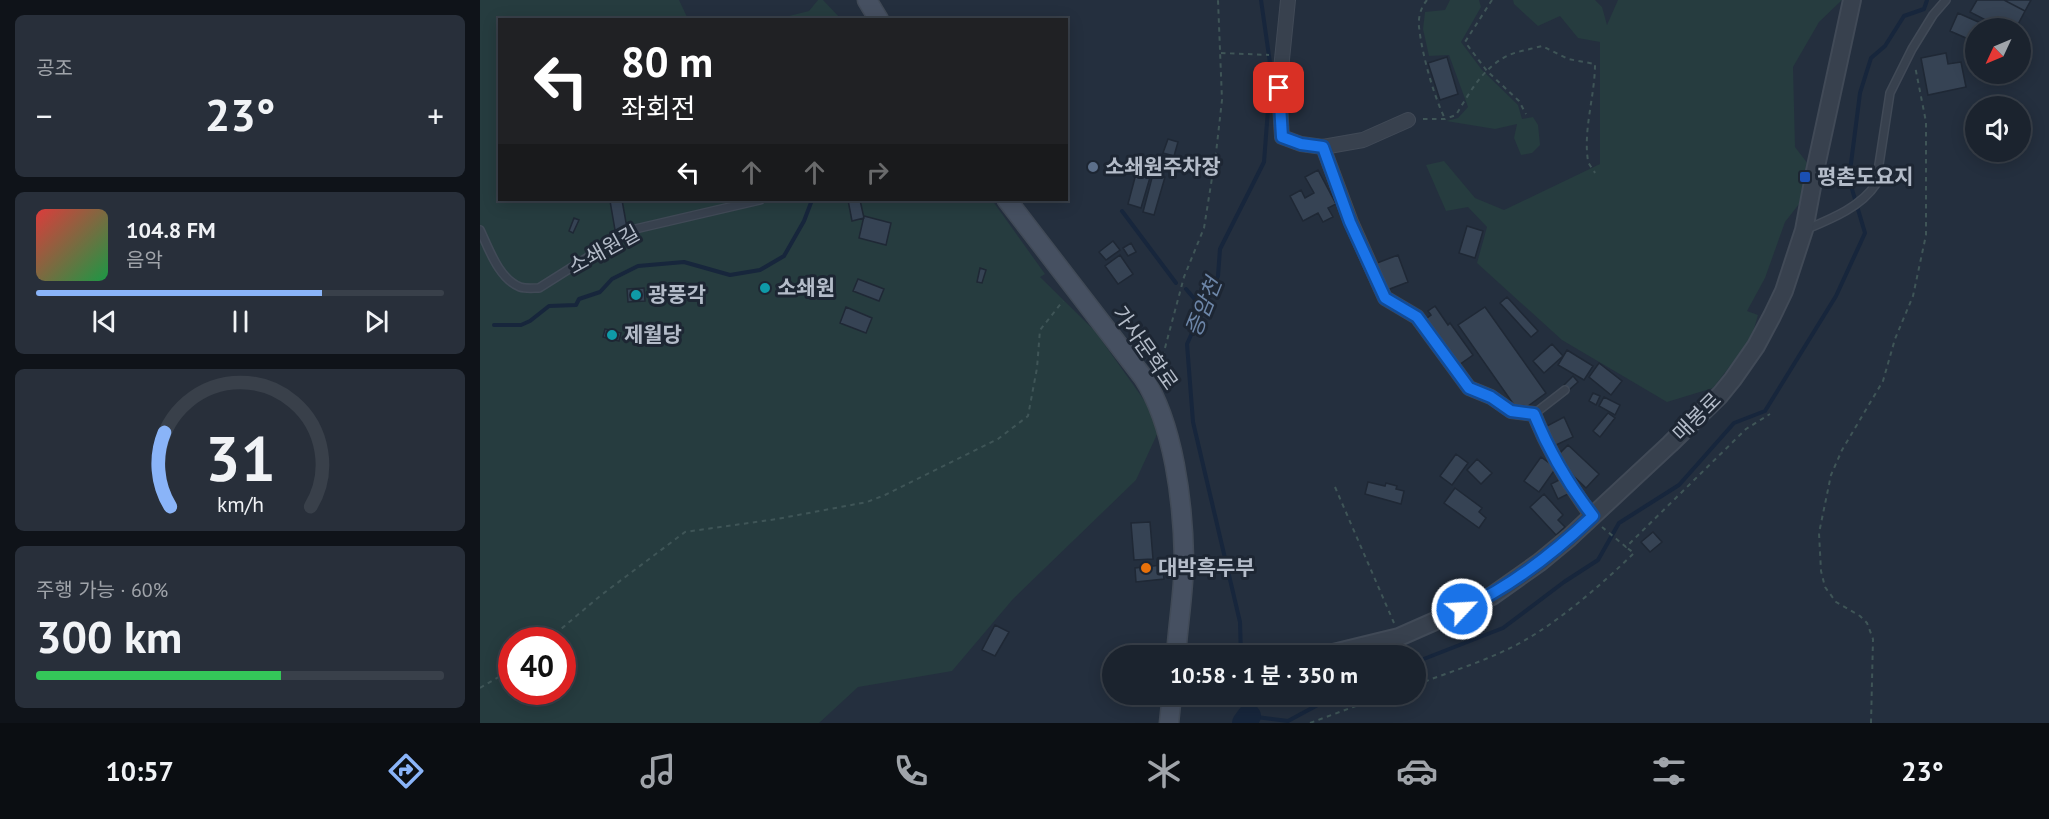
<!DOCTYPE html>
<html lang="ko">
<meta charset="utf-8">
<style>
body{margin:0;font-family:"PT Sans","Noto Sans KR",sans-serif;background:#282f3a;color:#f1f3f6;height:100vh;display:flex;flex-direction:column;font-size:22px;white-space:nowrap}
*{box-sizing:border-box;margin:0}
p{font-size:20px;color:#a0a4aa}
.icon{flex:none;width:33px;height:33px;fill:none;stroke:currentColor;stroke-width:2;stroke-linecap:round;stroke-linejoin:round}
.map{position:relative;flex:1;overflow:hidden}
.panel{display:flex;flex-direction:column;gap:15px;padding:15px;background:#0f1319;width:480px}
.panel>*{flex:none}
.guide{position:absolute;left:18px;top:18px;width:570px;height:183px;border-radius:0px;box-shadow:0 3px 15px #0003,0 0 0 2px #39404a;background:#202124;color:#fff;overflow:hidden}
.needle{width:39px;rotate:226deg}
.tools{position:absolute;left:1485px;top:18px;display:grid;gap:12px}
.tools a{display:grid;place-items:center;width:66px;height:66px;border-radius:50%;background:#1b232e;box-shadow:0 3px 15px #0003,0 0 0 2px #39404a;font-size:30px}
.speed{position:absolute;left:18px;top:627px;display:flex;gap:12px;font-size:30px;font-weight:700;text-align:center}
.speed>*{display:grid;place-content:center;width:78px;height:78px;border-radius:50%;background:#1b232e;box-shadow:0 3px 15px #0003,0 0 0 2px #39404a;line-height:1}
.speed .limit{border:9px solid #d22;background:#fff;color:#111}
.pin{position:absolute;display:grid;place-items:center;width:51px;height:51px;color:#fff;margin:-26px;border-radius:12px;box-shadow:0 3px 9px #0006}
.me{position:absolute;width:66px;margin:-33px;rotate:65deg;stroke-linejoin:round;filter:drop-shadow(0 0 4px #0008)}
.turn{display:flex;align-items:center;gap:21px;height:126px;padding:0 24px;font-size:27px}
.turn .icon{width:78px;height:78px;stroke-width:2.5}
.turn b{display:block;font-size:42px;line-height:51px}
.lanes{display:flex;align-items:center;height:57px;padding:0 24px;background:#0003;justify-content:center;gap:30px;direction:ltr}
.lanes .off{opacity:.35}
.big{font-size:45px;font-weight:600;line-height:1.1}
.panel .widget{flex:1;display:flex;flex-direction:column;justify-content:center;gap:9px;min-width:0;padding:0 21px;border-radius:9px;background:#282f3a}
.panel .dial{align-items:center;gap:0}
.dial svg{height:156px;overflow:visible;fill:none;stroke:#39404a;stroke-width:7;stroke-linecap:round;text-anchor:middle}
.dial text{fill:#f1f3f6;stroke:none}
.song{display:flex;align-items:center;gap:18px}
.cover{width:72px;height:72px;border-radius:9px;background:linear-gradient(135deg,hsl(0 70% 55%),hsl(140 70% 35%))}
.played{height:6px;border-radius:3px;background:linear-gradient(90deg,#8ab4f8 70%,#39404a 70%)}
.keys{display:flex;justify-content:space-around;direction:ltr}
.heat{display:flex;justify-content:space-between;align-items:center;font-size:33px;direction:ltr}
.charge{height:9px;border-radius:4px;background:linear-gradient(90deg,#34c759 60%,#39404a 0)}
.trip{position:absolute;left:622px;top:645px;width:324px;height:60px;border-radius:30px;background:#1b232e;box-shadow:0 3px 15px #0003,0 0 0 2px #39404a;font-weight:600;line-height:60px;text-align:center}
.tabs{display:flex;height:96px;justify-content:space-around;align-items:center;background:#0b0e12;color:#a0a4aa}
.tabs .icon{width:42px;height:42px}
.tabs .current{color:#8ab4f8}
.tabs b{font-size:27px;color:#f1f3f6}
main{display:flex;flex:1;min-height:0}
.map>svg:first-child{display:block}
.green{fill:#263c3f;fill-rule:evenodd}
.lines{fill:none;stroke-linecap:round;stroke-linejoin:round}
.stream{stroke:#17263c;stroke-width:4}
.river{stroke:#17263c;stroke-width:24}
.building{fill:#364354;stroke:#1f2835;stroke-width:1.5}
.service-casing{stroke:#414a57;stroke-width:10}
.minor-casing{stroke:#414a57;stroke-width:16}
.tertiary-casing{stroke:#414a57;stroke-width:20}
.secondary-casing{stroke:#414a57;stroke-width:21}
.path{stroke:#3f5557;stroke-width:2;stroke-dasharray:4.5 4.5;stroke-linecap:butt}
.service{stroke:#38414e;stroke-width:7}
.minor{stroke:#38414e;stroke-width:14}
.tertiary{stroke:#38414e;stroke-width:16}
.secondary{stroke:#465061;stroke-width:18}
.route-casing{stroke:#114b97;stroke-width:15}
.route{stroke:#1a73e8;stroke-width:10}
.service-dot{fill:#5c6f8a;stroke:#1d2633;stroke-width:2}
.transit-dot{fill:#1a4fb4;stroke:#1d2633;stroke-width:2}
.culture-dot{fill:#0f9aa8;stroke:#1d2633;stroke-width:2}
.food-dot{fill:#e8710a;stroke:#1d2633;stroke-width:2}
.labels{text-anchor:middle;stroke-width:6;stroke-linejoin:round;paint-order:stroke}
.poi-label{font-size:21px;font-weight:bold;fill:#b4bcc9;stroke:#1d2633;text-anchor:start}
.street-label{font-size:21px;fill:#b4bcc9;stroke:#1d2633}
.water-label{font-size:22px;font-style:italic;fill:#6d86a8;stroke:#1d2633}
</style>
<main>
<section class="panel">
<div class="widget"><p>공조</p>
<div class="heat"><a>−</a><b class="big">23°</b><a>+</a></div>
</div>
<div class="widget">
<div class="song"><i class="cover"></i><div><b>104.8 FM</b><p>음악</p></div></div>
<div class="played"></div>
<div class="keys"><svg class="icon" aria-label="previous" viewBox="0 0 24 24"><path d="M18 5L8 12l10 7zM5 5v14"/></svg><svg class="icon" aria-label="pause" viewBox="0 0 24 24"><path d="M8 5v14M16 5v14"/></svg><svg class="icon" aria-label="next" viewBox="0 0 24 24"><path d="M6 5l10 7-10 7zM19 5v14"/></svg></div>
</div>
<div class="widget dial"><svg viewBox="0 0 100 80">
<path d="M14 69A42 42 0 1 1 86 69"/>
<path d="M14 69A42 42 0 0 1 11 31" stroke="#8ab4f8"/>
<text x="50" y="56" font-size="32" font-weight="700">31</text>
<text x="50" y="72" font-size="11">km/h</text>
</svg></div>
<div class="widget"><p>주행 가능 · 60%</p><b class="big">300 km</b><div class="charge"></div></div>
</section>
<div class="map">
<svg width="1569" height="723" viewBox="0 0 1569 723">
<rect width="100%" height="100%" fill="#242f3e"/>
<path class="green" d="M0 0H199L208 19 20 20V200H512L565 274 560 277 615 331 664 400 679 430 656 480 533 599 472 671 378 687 339 723H0ZM32 640H82V692H32Z
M338 0H343L361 19H297L329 11Z
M970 0H999L1001 7 981 42 1002 70 1038 105 1042 119 1053 117 1058 125 1060 145 1052 153 1041 155 1034 138 1037 124 1015 129 966 121 978 118 988 107 969 55 949 56 943 29 945 12 965 10Z
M1033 0H1115L1122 7 1127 25 1138 0H1362L1339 22 1313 67 1315 147 1328 164 1319 204 1305 222 1285 278 1267 311 1278 315 1271 339 1233 388 1187 402 1082 340 997 263 1007 227 988 207 966 211 946 165 964 161 995 198 1024 210 1120 164V42L1098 38 1080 16 1058 26 1034 4Z"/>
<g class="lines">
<path class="stream" d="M642 211 696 283
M706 289 724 310
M14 325H41L50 321 69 306 96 305 99 299 120 292 132 279 158 266 204 262 250 275 280 270 304 256 324 221 332 200
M761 656 760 622 713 422 707 344 738 276 740 249 784 162 791 70 781 0
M936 662 1023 628 1084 582 1118 560 1139 523 1199 485 1254 423 1285 411 1356 296 1385 233 1369 179 1380 93 1391 58 1405 46 1424 16 1444 9 1447 0
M765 694 769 716 808 721 858 694"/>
<path class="river" d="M764 723 769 716"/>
</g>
<path class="building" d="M1497 0H1524L1545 11 1536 28H1521L1490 12Z
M1524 0H1551L1545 11Z
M1478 13 1512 28H1496V67L1486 63 1495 42 1470 31Z
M1466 53 1468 64 1481 62 1486 87 1448 95 1441 58Z
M967 57 978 94 960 100 948 63Z
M688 139 698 142 694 156 683 153Z
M681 155 694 159 690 171 677 168Z
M657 170 671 174 661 208 648 204Z
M838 170 856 204 848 208 853 217 843 222 838 213 823 221 810 196 821 190 825 198 834 193 825 177Z
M673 174 685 177 674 215 663 212Z
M142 200 147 228 135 230 130 201Z
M368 200H380L384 218 372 221Z
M384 216 411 223 406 245 379 238Z
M94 218 99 220 93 233 89 231Z
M987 226 1003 231 995 258 979 253Z
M633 241 640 250 626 260 619 252Z
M651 243 656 252 648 256 643 248Z
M640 255 653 274 638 284 625 266Z
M918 255 928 282 907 290 897 263Z
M500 268 506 270 502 283 497 282Z
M378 279 404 289 399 301 373 291Z
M164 288 165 301 148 302 147 289Z
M1027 297 1058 331 1051 337 1020 303Z
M955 306 968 325 970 323 993 355 976 367 943 321 951 315 948 311Z
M366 307 392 318 386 333 360 323Z
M1005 307 1066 393 1048 406 1034 405 978 325Z
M125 329 141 333 139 341 123 337Z
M1072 344 1083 356 1064 373 1053 361Z
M1087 350 1113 366 1104 380 1078 365Z
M1119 363 1142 381 1131 395 1109 377Z
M1093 376 1098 382 1089 390 1084 385Z
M1113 393 1120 396 1116 405 1109 401Z
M1124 397 1140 405 1135 415 1119 406Z
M1128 413 1135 418 1120 437 1113 431Z
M1084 417 1093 437 1074 446 1065 427Z
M1088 445 1119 474 1106 488 1083 466 1078 455Z
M976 454 988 463 972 485 960 476Z
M1061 457 1076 468 1059 492 1044 481Z
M997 459 1012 473 1001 484 987 470Z
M1081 479 1088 494 1078 499 1071 484Z
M888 482 905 486 906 483 917 486 916 489 924 491 921 504 885 494Z
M975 488 1002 508 999 512 1006 518 999 528 964 503Z
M1064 494 1083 515 1078 520 1085 527 1076 535 1050 507Z
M670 522 673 559 654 560 651 523Z
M1173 532 1182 542 1170 552 1161 542Z
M682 565 684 579 656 582 655 568Z
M515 625 529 632 515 656 502 650Z"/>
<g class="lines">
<g class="service-casing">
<path id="service" d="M1327 229C1351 219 1381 207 1396 184L1410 93 1432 49 1453 15 1466 0
M0 230C9 249 19 279 40 287 46 289 53 288 59 288L151 230 280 200
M1054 414 1085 390"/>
</g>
<g class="minor-casing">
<path id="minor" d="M808 0 799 89 802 137 821 144 843 147 871 222 905 298 937 317 989 388 1011 397 1031 411 1054 414C1069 451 1088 484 1112 516
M843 147 883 140 928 120"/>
</g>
<g class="tertiary-casing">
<path id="tertiary" d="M841 656 919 637 1012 596 1060 562 1089 538 1190 444 1240 395 1253 379 1276 346 1292 316 1304 291 1324 230 1335 171 1372 0"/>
</g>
<g class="secondary-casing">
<path id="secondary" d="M387 0 399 20
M527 200 663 377C694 424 703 503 704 559 704 591 698 624 696 656
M689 723 692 694"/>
</g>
<path class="path" d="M947 0C941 7 938 17 939 27 942 54 953 94 965 119
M1012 0 985 42 1007 71 1039 101 1046 114
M741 53 789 55
M943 119H965L976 115C990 92 1003 67 1029 55 1039 51 1051 49 1062 46L1088 59 1115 64C1115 96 1103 129 1108 161 1109 165 1113 169 1115 173
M678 374 704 277 724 228 736 153 742 100 738 0
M855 487 914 623
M1122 527 1146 547 1266 429 1290 414
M68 640 120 596 205 532 297 519 387 502 405 495 518 439 548 416 557 368 560 330 583 301
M936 685C966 673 997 664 1026 650 1070 630 1119 587 1154 553L1146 547
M0 688 32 669
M830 723 908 694
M1391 723 1393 639 1387 623 1380 616 1356 602 1345 587 1341 571 1339 533 1351 475 1362 450 1403 381 1415 339 1433 296 1446 235V122L1435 66"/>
<use href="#service" class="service"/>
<use href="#minor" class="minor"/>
<use href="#tertiary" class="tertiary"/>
<use href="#secondary" class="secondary"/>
</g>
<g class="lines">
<g class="route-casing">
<path id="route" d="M799 88 802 137 821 144 843 147 870 222 905 298 937 317 989 388 1011 397 1031 411 1054 414C1069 451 1088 484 1113 516 1074 553 1031 587 982 609"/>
</g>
<use href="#route" class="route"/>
</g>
<circle class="service-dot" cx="613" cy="167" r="6"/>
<rect class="transit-dot" x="1319" y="171" width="12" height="12" rx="3"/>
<g class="culture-dot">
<circle cx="285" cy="288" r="6"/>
<circle cx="156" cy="295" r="6"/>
<circle cx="132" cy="335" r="6"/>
</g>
<circle class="food-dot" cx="666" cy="568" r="6"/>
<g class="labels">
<g class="poi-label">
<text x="625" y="174">소쇄원주차장</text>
<text x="1337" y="184">평촌도요지</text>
<text x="297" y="295">소쇄원</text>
<text x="168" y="302">광풍각</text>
<text x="144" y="342">제월당</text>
<text x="678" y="575">대박흑두부</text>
</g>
<g class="street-label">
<text transform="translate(124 250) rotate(-29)" y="7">소쇄원길</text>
<text transform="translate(665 348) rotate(55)" y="7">가사문학로</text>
<text transform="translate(1217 417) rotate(-45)" y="7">매봉로</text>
</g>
<g class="water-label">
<text transform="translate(723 307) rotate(-68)" y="8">증암천</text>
</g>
</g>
</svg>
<div class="tools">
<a><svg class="needle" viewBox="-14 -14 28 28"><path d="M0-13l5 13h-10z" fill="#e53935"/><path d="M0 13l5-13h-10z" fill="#a0a4aa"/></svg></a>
<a><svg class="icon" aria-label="sound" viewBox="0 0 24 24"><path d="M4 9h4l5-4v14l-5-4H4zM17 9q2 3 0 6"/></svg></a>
</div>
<div class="speed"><div class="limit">40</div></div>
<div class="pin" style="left:799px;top:88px;background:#d93025"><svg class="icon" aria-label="arrive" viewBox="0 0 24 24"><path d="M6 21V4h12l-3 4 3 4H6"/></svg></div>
<svg class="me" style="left:982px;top:609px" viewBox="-20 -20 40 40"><circle r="17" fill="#1a73e8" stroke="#fff" stroke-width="3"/><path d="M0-11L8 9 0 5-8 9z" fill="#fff"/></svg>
<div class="trip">10:58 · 1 분 · 350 m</div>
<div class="guide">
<div class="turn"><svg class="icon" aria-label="left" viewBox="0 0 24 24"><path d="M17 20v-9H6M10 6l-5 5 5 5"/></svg><div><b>80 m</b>좌회전</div></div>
<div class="lanes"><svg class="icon" aria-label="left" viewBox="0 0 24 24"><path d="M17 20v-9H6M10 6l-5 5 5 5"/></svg><svg class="icon off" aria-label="ahead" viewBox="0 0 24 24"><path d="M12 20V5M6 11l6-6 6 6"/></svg><svg class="icon off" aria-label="ahead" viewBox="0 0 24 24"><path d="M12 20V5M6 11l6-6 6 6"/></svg><svg class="icon off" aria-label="right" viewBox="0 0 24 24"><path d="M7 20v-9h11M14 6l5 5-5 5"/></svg></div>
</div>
</div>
</main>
<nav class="tabs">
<b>10:57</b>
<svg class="icon current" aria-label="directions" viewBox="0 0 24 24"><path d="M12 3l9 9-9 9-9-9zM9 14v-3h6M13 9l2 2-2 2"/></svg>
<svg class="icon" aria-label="music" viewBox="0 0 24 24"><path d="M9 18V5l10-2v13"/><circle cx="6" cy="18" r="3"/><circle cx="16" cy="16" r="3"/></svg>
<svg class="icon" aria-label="phone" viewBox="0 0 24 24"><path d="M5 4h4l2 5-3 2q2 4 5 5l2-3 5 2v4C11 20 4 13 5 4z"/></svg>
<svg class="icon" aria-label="climate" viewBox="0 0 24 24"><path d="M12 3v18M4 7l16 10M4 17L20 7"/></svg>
<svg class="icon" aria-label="car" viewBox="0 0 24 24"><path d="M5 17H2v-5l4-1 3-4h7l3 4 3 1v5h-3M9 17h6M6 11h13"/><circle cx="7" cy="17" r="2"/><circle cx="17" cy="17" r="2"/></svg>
<svg class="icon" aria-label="filters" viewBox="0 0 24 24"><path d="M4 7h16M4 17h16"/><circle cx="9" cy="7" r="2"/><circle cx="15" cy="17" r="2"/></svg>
<b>23°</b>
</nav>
